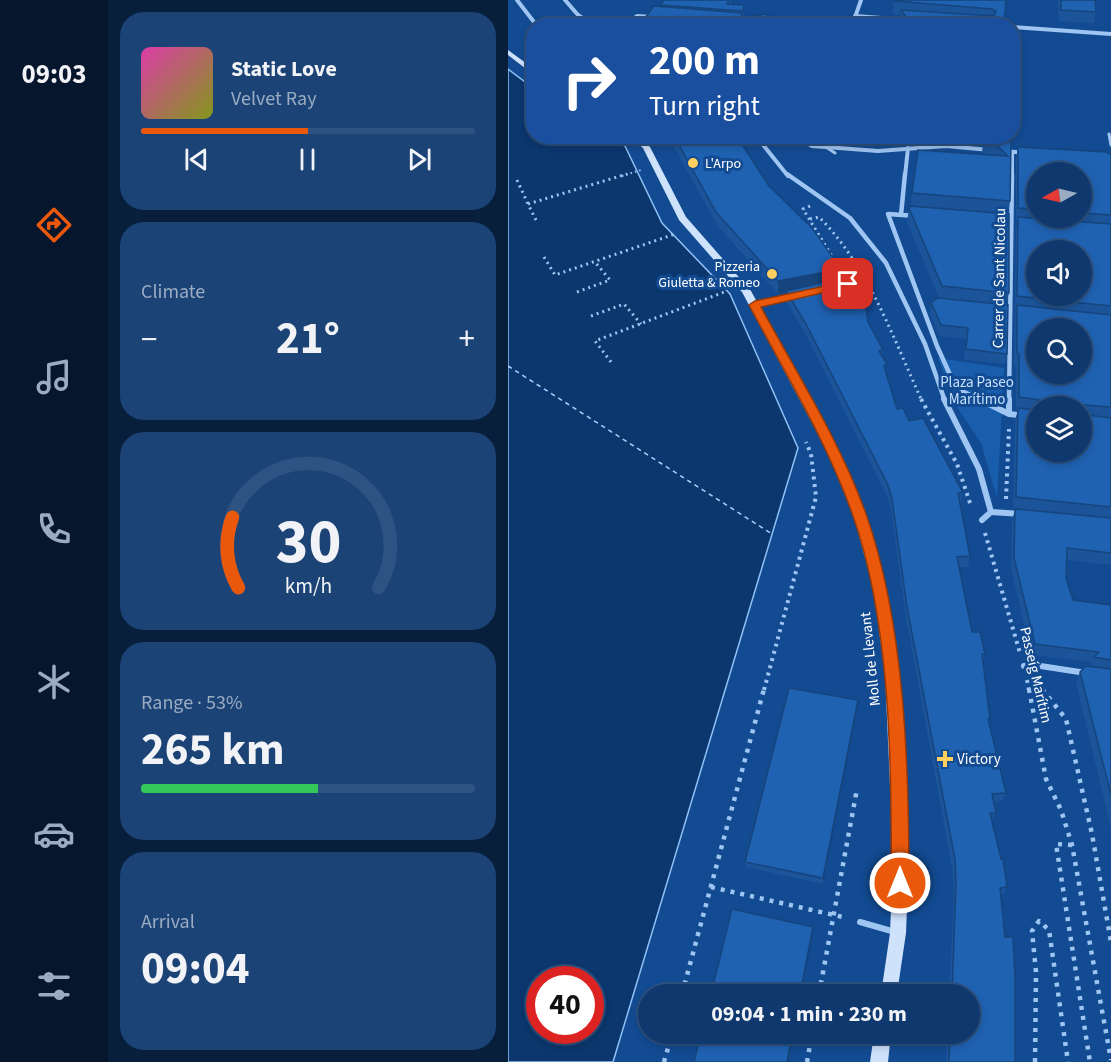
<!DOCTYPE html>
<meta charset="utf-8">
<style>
body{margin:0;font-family:"Source Sans 3",sans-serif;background:#1c4376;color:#f1f3f6;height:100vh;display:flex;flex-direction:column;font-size:22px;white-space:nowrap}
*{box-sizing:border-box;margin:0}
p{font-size:20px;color:#9bacc2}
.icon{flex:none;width:33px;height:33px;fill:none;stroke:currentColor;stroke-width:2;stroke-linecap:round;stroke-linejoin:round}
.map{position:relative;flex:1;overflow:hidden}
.details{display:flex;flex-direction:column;gap:12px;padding:12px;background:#081f3c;width:400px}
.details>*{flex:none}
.top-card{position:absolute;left:18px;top:18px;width:494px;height:126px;border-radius:24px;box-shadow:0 3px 9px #0003,0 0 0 2px #2e5281;background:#1a4fa0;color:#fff;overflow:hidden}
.needle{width:39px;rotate:262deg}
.controls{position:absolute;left:518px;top:162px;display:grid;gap:12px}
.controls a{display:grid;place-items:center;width:66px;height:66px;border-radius:50%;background:#0e386e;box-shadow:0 3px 9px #0003,0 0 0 2px #2e5281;font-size:30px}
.speed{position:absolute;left:18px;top:966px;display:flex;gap:12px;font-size:30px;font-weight:700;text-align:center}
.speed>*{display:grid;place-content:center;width:78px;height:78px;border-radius:50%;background:#0e386e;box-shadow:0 3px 9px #0003,0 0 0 2px #2e5281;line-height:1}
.speed .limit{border:9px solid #d22;background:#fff;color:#111}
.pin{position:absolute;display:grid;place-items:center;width:51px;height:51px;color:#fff;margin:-26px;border-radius:12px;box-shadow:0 3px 9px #0006}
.me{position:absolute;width:66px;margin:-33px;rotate:0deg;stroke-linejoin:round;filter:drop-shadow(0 0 4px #0008)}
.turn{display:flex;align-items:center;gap:21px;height:126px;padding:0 24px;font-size:27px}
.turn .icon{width:78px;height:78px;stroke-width:2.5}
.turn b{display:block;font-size:42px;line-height:51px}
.big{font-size:45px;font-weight:700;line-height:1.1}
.details .widget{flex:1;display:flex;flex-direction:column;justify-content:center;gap:9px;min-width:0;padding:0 21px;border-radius:24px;background:#1c4376}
.details .dial{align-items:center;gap:0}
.dial svg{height:156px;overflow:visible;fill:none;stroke:#2e5281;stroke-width:7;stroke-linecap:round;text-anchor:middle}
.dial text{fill:#f1f3f6;stroke:none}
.song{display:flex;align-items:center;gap:18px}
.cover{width:72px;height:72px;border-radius:9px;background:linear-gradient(135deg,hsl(320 70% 55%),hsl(70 70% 35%))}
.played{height:6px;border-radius:3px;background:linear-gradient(90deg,#ea580c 50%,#2e5281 50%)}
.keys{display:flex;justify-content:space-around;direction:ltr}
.heat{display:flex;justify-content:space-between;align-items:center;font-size:33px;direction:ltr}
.charge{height:9px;border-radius:4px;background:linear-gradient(90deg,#34c759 53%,#2e5281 0)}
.trip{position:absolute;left:130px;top:984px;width:342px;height:60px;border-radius:30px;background:#0e386e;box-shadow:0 3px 9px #0003,0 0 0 2px #2e5281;font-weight:700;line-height:60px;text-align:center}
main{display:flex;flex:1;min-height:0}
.dock{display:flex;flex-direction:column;width:108px;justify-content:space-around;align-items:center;background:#06162c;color:#9bacc2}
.dock .icon{width:42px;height:42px}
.dock .current{color:#ea580c}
.dock b{font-size:27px;color:#f1f3f6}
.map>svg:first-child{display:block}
.green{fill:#195dad}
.water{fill:#0b376e;stroke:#90c1f6;stroke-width:1.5;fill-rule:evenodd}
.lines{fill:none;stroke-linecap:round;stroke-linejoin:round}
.ferry{stroke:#abd0f9;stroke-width:1.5;stroke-dasharray:4.5 4;stroke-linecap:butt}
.path-far3{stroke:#9fc5f2;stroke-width:2;stroke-dasharray:1.5 3;stroke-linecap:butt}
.path-far2{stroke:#9fc5f2;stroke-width:3;stroke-dasharray:2 4;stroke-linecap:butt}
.path-far1{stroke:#9fc5f2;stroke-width:4;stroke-dasharray:3 4.5;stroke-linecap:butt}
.path{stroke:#9fc5f2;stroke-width:4.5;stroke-dasharray:4 6;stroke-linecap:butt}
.lane-far2{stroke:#9fc5f2;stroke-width:3}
.lane-far1{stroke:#9fc5f2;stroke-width:4}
.lane{stroke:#9fc5f2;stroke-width:6}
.street-far2{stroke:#9fc5f2;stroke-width:4}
.street-far1{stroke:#9fc5f2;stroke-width:4.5}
.street{stroke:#9fc5f2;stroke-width:6}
.secondary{fill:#cee2fc;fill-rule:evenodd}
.wall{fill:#1b5499;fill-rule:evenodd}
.shaded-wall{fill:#16457d}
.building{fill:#1f62b2;stroke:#16457d;stroke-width:1.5;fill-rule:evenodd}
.route{fill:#ea580c;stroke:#983908;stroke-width:1.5}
.poi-dot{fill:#ffcf60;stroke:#124b92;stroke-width:2}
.labels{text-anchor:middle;stroke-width:6;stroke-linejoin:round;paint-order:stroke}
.far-poi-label{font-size:14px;fill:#fff;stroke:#124b92;text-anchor:start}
.street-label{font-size:15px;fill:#fff;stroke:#124b92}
.park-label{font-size:15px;fill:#c6e0fd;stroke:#124b92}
.poi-label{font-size:15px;fill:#fff;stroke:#124b92;text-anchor:start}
</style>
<main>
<nav class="dock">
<b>09:03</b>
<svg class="icon current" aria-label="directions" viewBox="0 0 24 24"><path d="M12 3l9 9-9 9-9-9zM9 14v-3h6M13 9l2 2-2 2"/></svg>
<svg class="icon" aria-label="music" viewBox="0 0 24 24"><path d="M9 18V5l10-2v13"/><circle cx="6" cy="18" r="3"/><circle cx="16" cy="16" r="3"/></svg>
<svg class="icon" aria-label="phone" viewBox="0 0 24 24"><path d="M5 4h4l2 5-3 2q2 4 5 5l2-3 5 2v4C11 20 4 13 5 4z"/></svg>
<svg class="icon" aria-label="climate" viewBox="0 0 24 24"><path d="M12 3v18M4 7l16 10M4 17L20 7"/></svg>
<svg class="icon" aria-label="car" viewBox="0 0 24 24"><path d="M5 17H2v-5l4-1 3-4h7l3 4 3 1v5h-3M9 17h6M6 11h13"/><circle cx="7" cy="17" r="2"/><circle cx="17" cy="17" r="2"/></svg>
<svg class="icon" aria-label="filters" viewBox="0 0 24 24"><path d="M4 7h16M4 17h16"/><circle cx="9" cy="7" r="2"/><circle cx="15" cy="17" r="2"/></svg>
</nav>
<section class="details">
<div class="widget">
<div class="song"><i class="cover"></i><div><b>Static Love</b><p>Velvet Ray</p></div></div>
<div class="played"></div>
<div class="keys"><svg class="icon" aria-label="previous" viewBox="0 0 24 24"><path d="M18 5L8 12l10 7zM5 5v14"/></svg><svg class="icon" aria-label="pause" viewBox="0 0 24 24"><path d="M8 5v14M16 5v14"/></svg><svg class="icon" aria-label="next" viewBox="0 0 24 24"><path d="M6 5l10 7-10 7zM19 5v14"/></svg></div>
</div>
<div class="widget"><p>Climate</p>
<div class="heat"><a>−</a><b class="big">21°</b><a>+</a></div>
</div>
<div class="widget dial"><svg viewBox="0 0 100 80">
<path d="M14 69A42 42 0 1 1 86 69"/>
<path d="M14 69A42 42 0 0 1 11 33" stroke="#ea580c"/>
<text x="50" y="56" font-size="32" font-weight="700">30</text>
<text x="50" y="72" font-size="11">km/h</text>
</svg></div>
<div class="widget"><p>Range · 53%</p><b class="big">265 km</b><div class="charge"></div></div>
<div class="widget"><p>Arrival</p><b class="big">09:04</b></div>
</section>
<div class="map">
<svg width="603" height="1062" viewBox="0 0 603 1062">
<rect width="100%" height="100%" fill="#124b92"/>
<path class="green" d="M430 358 496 368 489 498 473 443 447 404Z"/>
<path class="water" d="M0 69 25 88 26 136 102 137 117 146 154 223 222 294 290 448 105 1062H0ZM32 980H82V1030H32Z"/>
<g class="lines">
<path class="ferry" d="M0 366 264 534"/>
<path class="path-far3" d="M114 176 133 170"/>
<path class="path-far2" d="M9 180 20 204
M302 206 295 209 325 258
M302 219 311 217C361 267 385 338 414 401
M28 220 20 204 119 174
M36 257 47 275 167 234
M330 267 339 281
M69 292 102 280 87 262
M83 316 116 304 133 324
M103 362 87 341 219 291"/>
<path class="path-far1" d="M413 399 449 464 463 506
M498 499 501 429
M477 533 512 653
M519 680 521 690
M528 681 535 690
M256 690 308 497 303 454 298 442"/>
<path class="path" d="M521 689 538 779 553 810 564 845 603 1060
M534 689 558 719 584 834 603 942
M564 845 548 844 582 1062
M203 887 339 918
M174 994 256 689
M311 994 349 789
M156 1062 164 1034
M299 1062 304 1034
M527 1062 528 972 524 931 531 921 541 930 560 1062"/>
<path class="lane-far2" d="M601 134 603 145
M318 147 327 153"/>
<path class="lane-far1" d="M247 305 282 297"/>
<path class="lane" d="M352 922 387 932"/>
<path class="street-far2" d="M9 0 29 26
M57 0 70 15 86 26
M347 16 401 20
M116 26 129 16 144 17
M344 26 353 0
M504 27 603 34
M248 136 280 176
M287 136 304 146 370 151 438 146 482 150
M432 136 438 146
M495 151 517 153
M397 176 400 148
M504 176V152"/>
<path class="street-far1" d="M279 174 342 218 378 263 417 344 437 401
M393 215 397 174
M408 216 380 214 429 346 448 388 474 401
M501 401 504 174"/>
<path class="street" d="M436 399 471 469 483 512
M471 399 501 414 528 417
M501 414V399
M483 512 512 514
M474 520 483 512
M516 666 526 665 578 673"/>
<path class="secondary" d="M0 50 26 69V75L0 55Z
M121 136H130L142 147 178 217 243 291 331 451 357 514 377 587 391 674 400 830V883L398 933 389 994H373L382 933 384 883V830L377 674 365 587 345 514 319 451 234 292 171 220 135 148Z
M366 1034H383L380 1062H362Z"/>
</g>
<path class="wall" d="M156 0H223V5H236V17L283 26H134L152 7V5Z
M386 0H498L496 26H365V24L393 22V15H386L385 13Z
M550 0H587L588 12 586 23 551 21Z
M160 136H225L261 186 333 269 332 279 360 322 375 350 374 357 389 409 401 421 455 493 453 504H452L462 556 460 567H451L464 632 477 654 475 661 482 719 481 722 498 793 494 801 485 802 488 813 484 821 499 887 495 895H493L507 1062H438L439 1034H462V994H441L446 893 444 867 398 618 383 510 379 496 297 333 278 302V292L270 294 209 225Z
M367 136H391V138Z
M458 136H500L502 201 500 214 501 293 498 305 499 354 497 364 456 360 458 339 431 336 422 313 423 302 431 298 399 222 401 208 403 206 404 193 476 154 474 152 475 144 464 143Z
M510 147 603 154V565L559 560 558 578 565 600 603 605V828L568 683 572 672 582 667 584 662 523 655 503 569 504 521 507 509 516 510 505 509 507 420 510 410 508 409V366H506L507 317 508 308H507L508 229 510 220H508V159ZM528 172H573V218H528ZM528 406H573L528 452Z
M350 700V707L315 884 238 867 237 862Z"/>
<path class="shaded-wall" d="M170 17 171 26H134L133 23Z
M333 269 332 282 270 294V281Z
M577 405 574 417H573V407Z
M350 700V707L315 884V878Z
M305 927V934L293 994H292Z
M284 1034H286L280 1062H279Z"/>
<path class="building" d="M156 0H221L219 4 236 5 235 11 152 5Z
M386 0H498L496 26H366L365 24 401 21 393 10 486 16 488 11 484 9 387 1Z
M553 0H587L588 12 553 10Z
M146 6 234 13 233 18 257 14 276 24 280 23 283 26H175L170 17 133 23Z
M166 136H225L227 139 230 138 261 186 304 228 333 269 270 281 208 212Z
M479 136H500V142H503L502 201 404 193 410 150 500 156Z
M510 147 598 152 603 154V215L573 213V172H528V209L510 208Z
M402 206 501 214V293L434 286 401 208Z
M510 217 603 224V306L509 296ZM528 250H573V296H528Z
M339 277 345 286 354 285 360 322 375 350 371 351 379 364 376 366 389 409 395 408 401 421 415 418 455 493H450L462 556 449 557 464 632H472L477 654H474L482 719H480L498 793 484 794 488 813H482L493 859H495L499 887 492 888 497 937H505L507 976V1062H441L442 1034H462V994H444L448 885 447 859 399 607 384 499 380 485 297 322 278 291Z
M430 298 500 305 499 354 458 349 460 328 433 325 423 302Z
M509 305 603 315V407L577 405 573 407 535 406 536 405 532 400 511 397V354L509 353ZM528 328H573V374H528Z
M510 408 528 410V452H573V412V414L603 418V507L508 497Z
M507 509 603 518V553L559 548 558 578 565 600 603 605V660L586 657 591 652 527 644 506 558Z
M578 666 603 669V795L572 672Z
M281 688 350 700 315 878 237 862Z
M224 909 305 927 292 994H203Z
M193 1034H284L279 1062H186Z"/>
<path class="route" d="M340 281 346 284 344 286 253 307C289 374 332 441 358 514 397 624 401 766 401 883L398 890 392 892 385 890 383 883C384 768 383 621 344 513 318 440 277 373 241 305L247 301Z"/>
<g class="poi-dot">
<circle cx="185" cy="163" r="6"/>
<circle cx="264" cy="274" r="6"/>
<path d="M434 750h6v6h6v6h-6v6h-6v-6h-6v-6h6z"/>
</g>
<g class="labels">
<g class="far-poi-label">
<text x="197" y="168">L'Arpo</text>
<text x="252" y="271" text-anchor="end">Pizzeria<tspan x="252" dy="16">Giuletta &amp; Romeo</tspan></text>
</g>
<g class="street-label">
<text transform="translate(491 278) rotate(-89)" y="5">Carrer de Sant Nicolau</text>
<text transform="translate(362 659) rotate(-96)" y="5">Moll de Llevant</text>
<text transform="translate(528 675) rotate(77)" y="5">Passeig Marítim</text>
</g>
<g class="park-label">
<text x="469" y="387">Plaza Paseo<tspan x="469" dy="17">Marítimo</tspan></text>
</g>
<g class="poi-label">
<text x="449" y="764">Victory</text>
</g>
</g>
</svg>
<div class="controls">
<a><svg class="needle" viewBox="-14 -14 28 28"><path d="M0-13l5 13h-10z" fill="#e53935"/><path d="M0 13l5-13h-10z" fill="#9bacc2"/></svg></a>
<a><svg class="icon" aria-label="sound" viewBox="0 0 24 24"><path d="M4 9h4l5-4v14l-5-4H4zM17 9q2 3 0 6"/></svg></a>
<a><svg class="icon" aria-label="search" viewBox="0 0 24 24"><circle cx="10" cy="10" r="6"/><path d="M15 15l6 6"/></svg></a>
<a><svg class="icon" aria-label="layers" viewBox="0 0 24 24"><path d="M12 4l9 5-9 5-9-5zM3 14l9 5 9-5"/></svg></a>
</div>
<div class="speed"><div class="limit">40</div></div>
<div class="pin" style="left:340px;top:284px;background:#d93025"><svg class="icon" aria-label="arrive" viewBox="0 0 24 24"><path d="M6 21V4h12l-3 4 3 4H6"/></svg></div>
<svg class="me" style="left:392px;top:883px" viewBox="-20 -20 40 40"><circle r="17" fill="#ea580c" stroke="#fff" stroke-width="3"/><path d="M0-11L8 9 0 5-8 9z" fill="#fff"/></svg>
<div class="trip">09:04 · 1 min · 230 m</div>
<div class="top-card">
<div class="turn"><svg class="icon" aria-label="right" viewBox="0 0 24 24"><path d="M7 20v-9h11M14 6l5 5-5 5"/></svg><div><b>200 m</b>Turn right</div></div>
</div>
</div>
</main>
